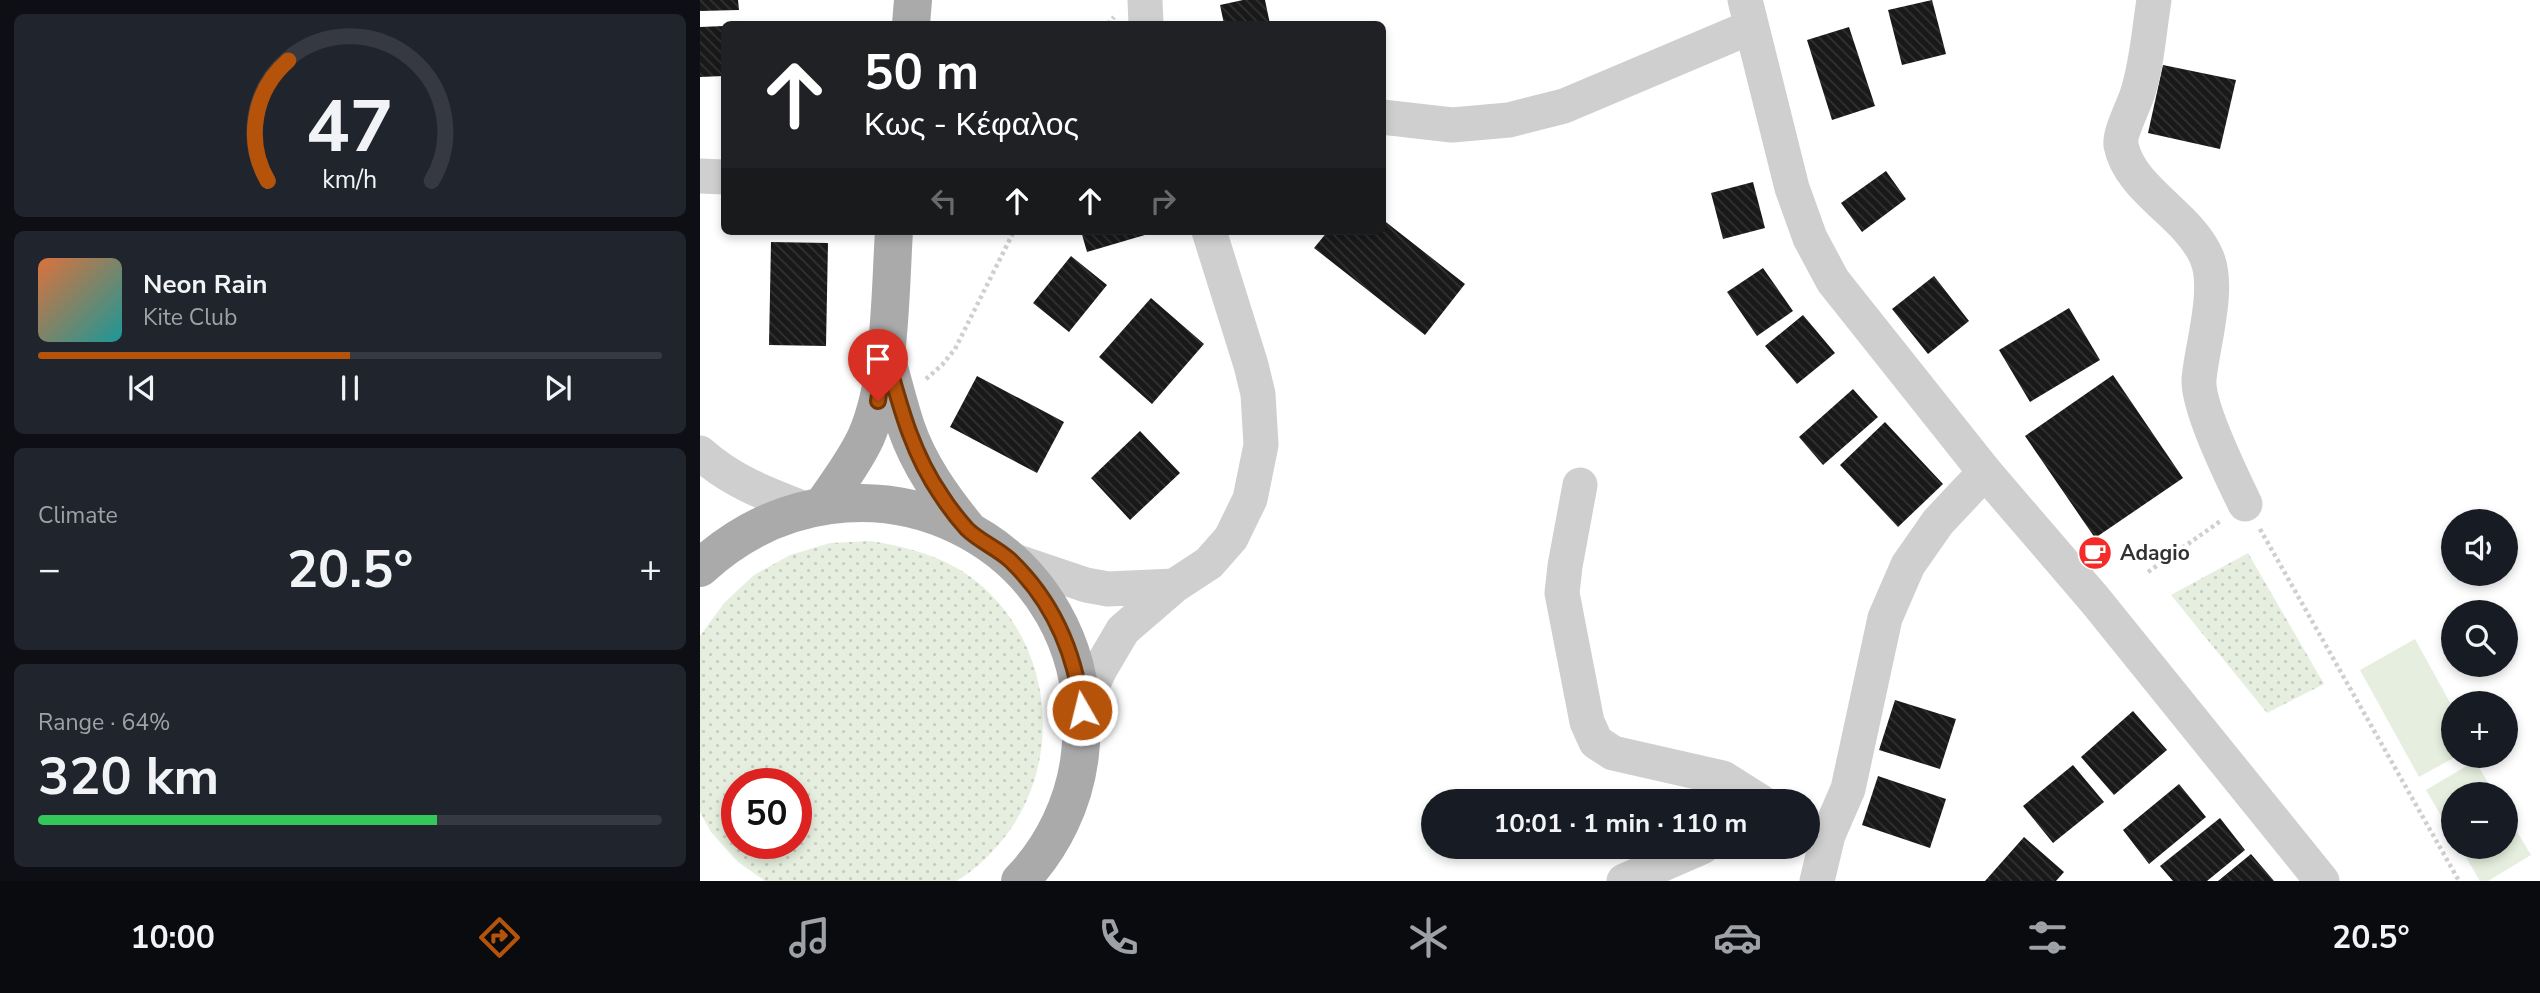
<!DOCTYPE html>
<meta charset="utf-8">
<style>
body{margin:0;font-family:"Nunito Sans",sans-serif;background:#20242c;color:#f1f3f6;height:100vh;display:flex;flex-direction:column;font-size:26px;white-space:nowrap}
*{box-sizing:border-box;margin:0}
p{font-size:23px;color:#9ea1a6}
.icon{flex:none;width:38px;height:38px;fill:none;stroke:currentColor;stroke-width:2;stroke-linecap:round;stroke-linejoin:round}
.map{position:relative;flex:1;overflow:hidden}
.sheet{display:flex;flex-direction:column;gap:14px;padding:14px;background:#0d0f14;width:700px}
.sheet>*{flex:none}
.guide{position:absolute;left:21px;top:21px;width:665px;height:214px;border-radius:10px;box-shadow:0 4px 10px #0003;background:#202124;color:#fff;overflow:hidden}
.tools{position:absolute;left:1741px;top:509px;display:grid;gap:14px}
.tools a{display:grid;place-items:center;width:77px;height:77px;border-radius:50%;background:#171b24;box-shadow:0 4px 10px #0003;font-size:35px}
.speed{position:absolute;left:21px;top:768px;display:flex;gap:14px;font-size:35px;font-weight:700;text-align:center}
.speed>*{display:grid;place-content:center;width:91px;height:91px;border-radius:50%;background:#171b24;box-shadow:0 4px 10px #0003;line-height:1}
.speed .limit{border:10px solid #d22;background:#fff;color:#111}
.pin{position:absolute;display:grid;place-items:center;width:60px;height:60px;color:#fff;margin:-72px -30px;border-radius:50% 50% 50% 0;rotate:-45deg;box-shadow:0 0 7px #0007}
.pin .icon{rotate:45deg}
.me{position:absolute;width:77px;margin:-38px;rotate:352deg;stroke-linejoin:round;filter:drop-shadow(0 0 5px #0008)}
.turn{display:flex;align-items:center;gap:24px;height:147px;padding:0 28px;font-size:32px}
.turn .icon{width:91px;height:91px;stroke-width:2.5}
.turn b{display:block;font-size:49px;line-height:60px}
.lanes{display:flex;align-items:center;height:66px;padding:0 28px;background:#0003;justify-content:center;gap:35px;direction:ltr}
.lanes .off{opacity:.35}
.big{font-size:52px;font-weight:700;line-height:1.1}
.sheet .widget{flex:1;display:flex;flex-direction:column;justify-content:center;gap:10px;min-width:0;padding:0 24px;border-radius:10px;background:#20242c}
.sheet .dial{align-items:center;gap:0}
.dial svg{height:182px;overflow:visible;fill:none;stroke:#363941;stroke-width:7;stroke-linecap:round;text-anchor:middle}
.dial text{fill:#f1f3f6;stroke:none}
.song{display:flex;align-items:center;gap:21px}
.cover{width:84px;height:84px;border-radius:10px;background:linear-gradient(135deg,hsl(20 70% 55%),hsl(180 70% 35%))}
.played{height:7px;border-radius:4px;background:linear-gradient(90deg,#b45309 50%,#363941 50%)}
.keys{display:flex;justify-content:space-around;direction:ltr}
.heat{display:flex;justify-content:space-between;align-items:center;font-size:38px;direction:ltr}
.charge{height:10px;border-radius:5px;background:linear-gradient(90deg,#34c759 64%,#363941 0)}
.trip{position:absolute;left:721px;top:789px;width:399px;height:70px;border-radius:35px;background:#171b24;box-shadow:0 4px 10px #0003;font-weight:700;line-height:70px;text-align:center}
.dock{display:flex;height:112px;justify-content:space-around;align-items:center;background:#090b0e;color:#9ea1a6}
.dock .icon{width:49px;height:49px}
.dock .on{color:#b45309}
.dock b{font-size:32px;color:#f1f3f6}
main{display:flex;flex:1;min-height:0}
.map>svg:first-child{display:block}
.green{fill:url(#green-dots);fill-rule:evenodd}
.pitch{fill:#e6efdf}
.building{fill:url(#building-back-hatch)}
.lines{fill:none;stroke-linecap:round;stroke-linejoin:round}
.path{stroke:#cfcfcf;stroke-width:4.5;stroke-dasharray:3.5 3.5;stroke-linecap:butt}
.minor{stroke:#cfcfcf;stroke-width:35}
.major{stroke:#aaa;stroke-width:38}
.route-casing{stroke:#753606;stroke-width:18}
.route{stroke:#b45309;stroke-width:12}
.labels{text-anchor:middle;stroke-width:7;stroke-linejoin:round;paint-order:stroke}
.poi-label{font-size:21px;font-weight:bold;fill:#323232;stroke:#fff;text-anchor:start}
</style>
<main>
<section class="sheet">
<div class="widget dial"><svg viewBox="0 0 100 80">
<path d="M14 69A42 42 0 1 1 86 69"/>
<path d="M14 69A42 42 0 0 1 23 16" stroke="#b45309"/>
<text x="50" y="56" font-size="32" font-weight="700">47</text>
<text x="50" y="72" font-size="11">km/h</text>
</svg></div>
<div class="widget">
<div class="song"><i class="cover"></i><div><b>Neon Rain</b><p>Kite Club</p></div></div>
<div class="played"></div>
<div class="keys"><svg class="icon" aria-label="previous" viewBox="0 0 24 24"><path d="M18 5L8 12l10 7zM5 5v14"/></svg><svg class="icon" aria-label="pause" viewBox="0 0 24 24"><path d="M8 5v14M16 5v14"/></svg><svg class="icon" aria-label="next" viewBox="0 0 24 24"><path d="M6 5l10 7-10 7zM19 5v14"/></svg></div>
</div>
<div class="widget"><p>Climate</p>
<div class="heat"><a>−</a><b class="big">20.5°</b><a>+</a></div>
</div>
<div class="widget"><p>Range · 64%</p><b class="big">320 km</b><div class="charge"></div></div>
</section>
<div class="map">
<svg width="1840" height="881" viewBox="0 0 1840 881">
<defs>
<pattern id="green-dots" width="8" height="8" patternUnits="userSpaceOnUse" patternTransform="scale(1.75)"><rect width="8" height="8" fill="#e6efdf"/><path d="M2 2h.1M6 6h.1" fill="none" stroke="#c6cdc0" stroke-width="1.8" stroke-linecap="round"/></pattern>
<pattern id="building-back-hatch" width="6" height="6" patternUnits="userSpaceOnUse" patternTransform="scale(1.75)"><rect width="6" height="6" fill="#191919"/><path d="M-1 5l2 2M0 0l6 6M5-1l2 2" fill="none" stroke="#323232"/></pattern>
</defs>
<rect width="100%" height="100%" fill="#fff"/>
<path class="green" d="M171 541C212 548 251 558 283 587 352 649 362 755 310 830 295 850 278 869 256 881H65L38 862 11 832 0 812V636L24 603 54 575 90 555 130 543ZM37 784H96V844H37Z
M1548 553 1624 684 1567 713 1471 595Z"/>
<path class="pitch" d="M1715 639 1753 708 1754 756H1757L1719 777 1660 670Z
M1775 761 1795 794H1754L1753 836 1726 790Z
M1806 813 1831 855 1788 881H1780L1760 847H1806Z"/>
<path class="building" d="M0 0H38L39 10 0 11Z
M543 0H565L570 24H524L520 5Z
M1232 0 1246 54 1202 65 1188 10Z
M24 26V76L0 77V27Z
M1149 27 1175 106 1132 120 1107 40Z
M1463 65 1536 80 1520 149 1448 133Z
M1186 171 1206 199 1162 232 1141 203Z
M1053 182 1065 228 1023 239 1011 193Z
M682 219 765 284 725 335 614 248 628 231H682Z
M381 231H455V232L387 252Z
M71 242 128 243 126 346 69 345Z
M371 256 407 285 369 332 333 303Z
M1063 268 1093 311 1057 336 1027 292Z
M1234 276 1269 321 1228 354 1192 309Z
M451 298 504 344 452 404 399 357Z
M1369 308 1400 360 1330 402 1299 350Z
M1103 315 1135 353 1097 384 1065 346Z
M1413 375 1483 478 1395 538 1325 436Z
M277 376 364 422 337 473 250 427Z
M1153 389 1178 417 1123 465 1099 437Z
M1185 422 1243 484 1198 527 1140 465Z
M440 431 480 473 430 520 391 478Z
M1195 700 1256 719 1240 769 1179 750Z
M1433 711 1467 750 1414 795 1381 757Z
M1373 765 1404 802 1353 843 1323 806Z
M1178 776 1246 799 1230 848 1162 825Z
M1479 784 1506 817 1449 864 1423 830Z
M1520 818 1545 850 1507 881H1473L1460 866Z
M1324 837 1364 872 1356 881H1285Z
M1551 854 1574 881H1518Z"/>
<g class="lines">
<path class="path" d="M408 24 414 17
M226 379 242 365 255 349 314 231
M1560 529 1759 881
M1448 572 1522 520"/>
<path class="minor" d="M445 0 446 24
M1045 0 1092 188 1110 238 1133 281 1285 472 1395 600 1622 881
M1454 0C1449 31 1447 65 1437 95 1433 107 1419 134 1421 145 1430 191 1490 215 1507 258 1520 289 1502 346 1499 379 1497 406 1532 477 1545 504
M682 117 752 125 809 120 864 106 1051 27
M0 176 24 177
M0 453C31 481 66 494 105 509
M880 485 865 566 862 593 887 722 896 742 913 753 1023 778 1061 802
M309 559 386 585 408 589 474 586
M385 722 392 686 400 669 423 630 474 586 509 563 531 538 550 499 561 445 558 394 551 365 509 231
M924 881 1002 847
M1117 881 1128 835 1148 789 1185 618 1208 565 1238 522 1285 472"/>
<path class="major" d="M211 24 213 0
M188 364C194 385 199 406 206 427 219 465 242 497 267 528
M123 505C138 483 155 461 166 437 191 380 190 294 194 231
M0 568C158 422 405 539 380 754 375 801 353 847 320 881"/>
</g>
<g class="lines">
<g class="route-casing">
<path id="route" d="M178 401 185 352C199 402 211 452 241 495 248 506 258 519 267 529 279 541 297 548 310 560 353 601 375 652 382 710"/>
</g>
<use href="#route" class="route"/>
</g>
<defs>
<g id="cafe-disc" transform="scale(1.75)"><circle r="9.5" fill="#f42b29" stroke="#fff"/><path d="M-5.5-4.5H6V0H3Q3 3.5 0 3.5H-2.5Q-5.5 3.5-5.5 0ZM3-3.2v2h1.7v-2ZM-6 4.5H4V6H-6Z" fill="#fff"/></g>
</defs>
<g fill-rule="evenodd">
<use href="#cafe-disc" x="1395" y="553"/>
</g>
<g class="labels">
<g class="poi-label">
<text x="1420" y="560">Adagio</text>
</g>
</g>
</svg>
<div class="tools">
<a><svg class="icon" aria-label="sound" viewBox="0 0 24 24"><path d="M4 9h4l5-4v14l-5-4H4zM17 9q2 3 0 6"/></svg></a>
<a><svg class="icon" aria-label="search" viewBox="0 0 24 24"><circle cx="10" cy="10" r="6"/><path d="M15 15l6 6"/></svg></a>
<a>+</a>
<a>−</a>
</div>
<div class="speed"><div class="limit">50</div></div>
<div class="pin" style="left:178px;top:401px;background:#d93025"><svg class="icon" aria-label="arrive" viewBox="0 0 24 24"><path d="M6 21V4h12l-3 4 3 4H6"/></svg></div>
<svg class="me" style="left:382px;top:710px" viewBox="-20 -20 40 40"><circle r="17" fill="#b45309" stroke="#fff" stroke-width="3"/><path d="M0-11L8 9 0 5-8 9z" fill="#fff"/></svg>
<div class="trip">10:01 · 1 min · 110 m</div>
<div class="guide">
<div class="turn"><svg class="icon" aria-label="ahead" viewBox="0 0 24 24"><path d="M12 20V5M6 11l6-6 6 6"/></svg><div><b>50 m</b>Κως - Κέφαλος</div></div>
<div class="lanes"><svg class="icon off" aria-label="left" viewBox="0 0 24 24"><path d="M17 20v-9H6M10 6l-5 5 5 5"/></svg><svg class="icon" aria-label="ahead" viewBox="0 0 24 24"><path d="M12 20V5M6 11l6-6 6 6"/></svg><svg class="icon" aria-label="ahead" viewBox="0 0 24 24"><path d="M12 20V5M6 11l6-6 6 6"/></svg><svg class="icon off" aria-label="right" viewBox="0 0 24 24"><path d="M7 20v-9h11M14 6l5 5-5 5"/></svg></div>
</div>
</div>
</main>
<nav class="dock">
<b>10:00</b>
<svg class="icon on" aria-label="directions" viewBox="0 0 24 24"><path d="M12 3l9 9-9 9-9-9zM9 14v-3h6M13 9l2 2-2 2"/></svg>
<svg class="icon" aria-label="music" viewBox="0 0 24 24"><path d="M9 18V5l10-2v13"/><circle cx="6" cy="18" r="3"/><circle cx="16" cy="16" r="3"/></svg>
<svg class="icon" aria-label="phone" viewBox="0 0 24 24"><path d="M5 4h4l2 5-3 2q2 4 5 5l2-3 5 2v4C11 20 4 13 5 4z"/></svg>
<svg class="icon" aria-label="climate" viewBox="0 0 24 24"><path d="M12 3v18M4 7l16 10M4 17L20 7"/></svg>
<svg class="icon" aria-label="car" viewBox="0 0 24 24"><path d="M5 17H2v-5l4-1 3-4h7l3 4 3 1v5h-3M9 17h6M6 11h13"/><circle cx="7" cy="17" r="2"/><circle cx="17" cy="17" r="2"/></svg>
<svg class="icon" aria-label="filters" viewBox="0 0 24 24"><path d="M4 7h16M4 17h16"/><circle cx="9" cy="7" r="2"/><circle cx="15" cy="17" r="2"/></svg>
<b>20.5°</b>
</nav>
